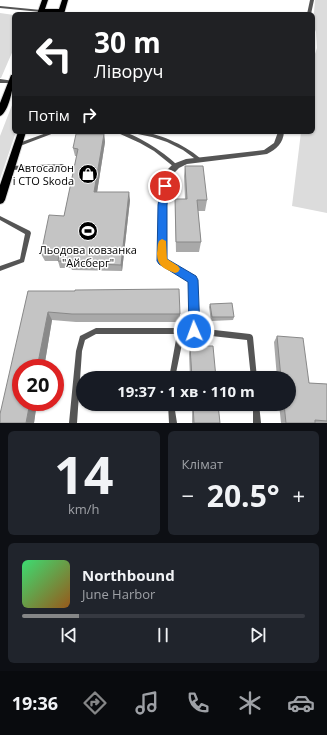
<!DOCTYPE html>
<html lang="uk">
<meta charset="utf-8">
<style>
body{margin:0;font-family:"Open Sans",sans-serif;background:#20242c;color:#f1f3f6;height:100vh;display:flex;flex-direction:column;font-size:15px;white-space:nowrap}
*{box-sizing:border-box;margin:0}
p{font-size:13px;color:#9ea1a6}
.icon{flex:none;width:22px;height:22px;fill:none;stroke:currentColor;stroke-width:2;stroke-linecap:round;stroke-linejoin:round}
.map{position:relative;height:423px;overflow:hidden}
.drawer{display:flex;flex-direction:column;gap:8px;padding:8px;background:#0d0f14;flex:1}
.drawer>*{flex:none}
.banner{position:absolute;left:12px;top:12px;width:303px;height:122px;border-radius:6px;box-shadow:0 1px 3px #0004;background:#202124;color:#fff;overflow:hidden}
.speed{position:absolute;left:12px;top:359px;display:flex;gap:8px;font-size:20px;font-weight:700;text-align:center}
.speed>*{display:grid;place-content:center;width:52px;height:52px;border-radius:50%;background:#171b24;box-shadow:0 1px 3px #0004;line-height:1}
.speed .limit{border:6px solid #d22;background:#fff;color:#111}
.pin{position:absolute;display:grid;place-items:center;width:34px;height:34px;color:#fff;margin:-17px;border:2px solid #fff;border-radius:50%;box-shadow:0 1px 4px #0007}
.me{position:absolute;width:44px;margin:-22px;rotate:358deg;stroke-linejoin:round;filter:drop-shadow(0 0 3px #0008)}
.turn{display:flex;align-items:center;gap:14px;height:84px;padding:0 16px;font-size:18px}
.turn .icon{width:52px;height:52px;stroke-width:2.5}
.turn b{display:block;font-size:28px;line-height:34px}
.then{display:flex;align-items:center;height:38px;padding:0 16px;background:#0003;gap:8px;font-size:15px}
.big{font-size:30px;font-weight:700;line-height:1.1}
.drawer .card{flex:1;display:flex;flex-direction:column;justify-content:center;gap:6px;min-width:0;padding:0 14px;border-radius:6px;background:#20242c}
.drawer .dial{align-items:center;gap:0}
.dial b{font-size:52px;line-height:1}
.song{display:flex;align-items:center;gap:12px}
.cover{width:48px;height:48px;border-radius:6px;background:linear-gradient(135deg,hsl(140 70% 55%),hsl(30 70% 35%))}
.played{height:4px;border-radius:2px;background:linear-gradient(90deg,#858687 20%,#363941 20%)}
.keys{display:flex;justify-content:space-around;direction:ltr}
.heat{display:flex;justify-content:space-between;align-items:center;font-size:22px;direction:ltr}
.drawer .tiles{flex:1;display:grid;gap:8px;grid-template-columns:1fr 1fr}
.card:last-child{grid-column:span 2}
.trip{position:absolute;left:76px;top:371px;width:220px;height:40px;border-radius:20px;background:#171b24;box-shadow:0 1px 3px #0004;font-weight:700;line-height:40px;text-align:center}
.tabs{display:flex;height:64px;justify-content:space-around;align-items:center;background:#090b0e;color:#9ea1a6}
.tabs .icon{width:28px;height:28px}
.tabs .active{color:#858687}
.tabs b{font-size:18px;color:#f1f3f6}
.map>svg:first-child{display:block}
.green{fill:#dcdcdc}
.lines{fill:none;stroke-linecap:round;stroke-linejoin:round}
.primary-casing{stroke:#dbdbdb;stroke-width:2}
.lane{fill:#555;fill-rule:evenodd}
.street{fill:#555;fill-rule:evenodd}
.primary{fill:#000;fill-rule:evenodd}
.wall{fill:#a9a9a9}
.shaded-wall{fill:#898989}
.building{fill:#c4c4c4;stroke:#898989}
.route{fill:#1a73e8;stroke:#114b97}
.slow{fill:#f59e0b}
.labels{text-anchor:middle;stroke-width:3;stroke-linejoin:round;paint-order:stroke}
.poi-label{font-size:11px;fill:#000;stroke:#fff;text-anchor:end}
</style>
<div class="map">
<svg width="327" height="423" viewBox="0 0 327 423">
<rect width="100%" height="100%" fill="#fff"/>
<path class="green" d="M315 0H327V213L292 206 301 132H313V60L317 48 316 32 313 25Z
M0 13 14 15V48L1 78H0Z
M14 100V132H16L0 179V136Z"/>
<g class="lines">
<g class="primary-casing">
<path id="primary" d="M42 0H48L45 9H59L62 0H68L64 14H58V13L37 14Z
M11 75H14C14 84 9 113 0 116V103Z
M18 132H26L5 200 3 203 0 204V185Z"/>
</g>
<path class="lane" d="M49 132H55L54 133 20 146H16V144Z
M117 132C119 132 121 132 123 132 138 135 168 155 178 166V167H174L154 151 140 143 118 133Z
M131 132C135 132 139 132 143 132 161 134 189 147 202 160V161H198L183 150 167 142 152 137 133 133Z
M63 164 65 166 63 168 10 170 8 168 10 166Z
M0 216 30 231 31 233 24 262 0 271V266L20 259 25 234 0 220Z
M160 259H164L195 278 196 280 197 328 250 334 252 335 253 337 257 378H251L247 340 194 334H184L175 378H169L177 334H96L85 340 82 351 77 423H69L76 351 80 336 96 328H191L190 281 160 263 159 261Z
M168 404H174L177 423H169Z
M253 404H259L261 423H253Z"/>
<path class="street" d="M310 0H314L311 14H307Z
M0 6 41 10 43 11 41 12 0 8Z
M0 79 14 81V83H0Z
M278 132H284C283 143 277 149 267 154L187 164 179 168 170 177 166 205V261L165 264 162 265 159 264 158 261V205L163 174 173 164 186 159 264 150 274 143Z"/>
<use href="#primary" class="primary"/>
</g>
<path class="wall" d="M104 134 105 142 97 192 130 200 122 271 72 270 71 268H60L58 261H45L41 254 64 216 77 156H75L73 148Z
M185 166 207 200 205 211H198L201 242 199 252H176L175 210V199H185L184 176Z
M28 291 180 314V322H76L52 320 44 368H21L37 402 34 423H0Z
M210 304 234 317 233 320 211 321 209 307Z
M277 336 309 383 327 384V423H281L279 404H289V378H277L274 342Z
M190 346 216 378H190L189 354Z
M192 404H218L220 423H192Z"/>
<path class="shaded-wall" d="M104 134 105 142 96 199 94 192Z
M129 192 130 200 122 271 121 265Z
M48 312 52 320 44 368H37Z
M30 402H37L34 423H26Z"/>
<path class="building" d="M76 134H104L94 192H129L121 265 69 263 70 261H58L59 254H41L49 215 64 216 78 149 73 148Z
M185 166H203L207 200H197L201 242H176L175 199H187Z
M179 289 180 314H72L48 312 37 368H21V402H30L26 423H0V414L28 291H75V290Z
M232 303 234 317H212L210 304Z
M277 336 303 338 309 383 327 384V421L315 420V423H286L284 404H289V378H281Z
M190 346H213L216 378H192Z
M193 404H218L220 423H194Z"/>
<path class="route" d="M165 182 169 186 167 205V259L196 276 198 280 200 331 198 335 194 336 191 335 189 331 188 282 159 264 157 261 158 205 161 186Z"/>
<path class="slow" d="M162 239 166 241 167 259 178 266 180 269 178 272 175 273C164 269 157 266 157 253 158 249 157 245 159 241Z"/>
<defs>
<g id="shop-disc" transform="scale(1)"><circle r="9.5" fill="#000" stroke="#fff"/><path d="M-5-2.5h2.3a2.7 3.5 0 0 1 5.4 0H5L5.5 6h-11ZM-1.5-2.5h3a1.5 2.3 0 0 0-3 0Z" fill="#fff"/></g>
<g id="stadium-disc" transform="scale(1)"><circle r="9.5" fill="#000" stroke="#fff"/><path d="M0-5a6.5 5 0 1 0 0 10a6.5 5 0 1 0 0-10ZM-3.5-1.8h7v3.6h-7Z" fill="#fff"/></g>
</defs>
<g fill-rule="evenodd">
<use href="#shop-disc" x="88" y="174"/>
<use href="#stadium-disc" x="88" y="231"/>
</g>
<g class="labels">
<g class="poi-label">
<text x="74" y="172">Автосалон<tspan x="74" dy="13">і СТО Skoda</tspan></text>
<text x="88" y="254" text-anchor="middle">Льодова ковзанка<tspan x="88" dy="13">"Айсберг"</tspan></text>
</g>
</g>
</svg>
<div class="speed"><div class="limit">20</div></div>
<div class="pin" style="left:165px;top:186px;background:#d93025"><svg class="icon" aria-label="arrive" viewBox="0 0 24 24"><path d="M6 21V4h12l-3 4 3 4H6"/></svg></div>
<svg class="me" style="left:194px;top:331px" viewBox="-20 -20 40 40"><circle r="17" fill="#1a73e8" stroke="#fff" stroke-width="3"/><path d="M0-11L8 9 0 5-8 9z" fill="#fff"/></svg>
<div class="trip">19:37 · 1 хв · 110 m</div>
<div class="banner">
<div class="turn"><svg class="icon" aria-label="left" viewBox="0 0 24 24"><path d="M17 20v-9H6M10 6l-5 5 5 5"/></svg><div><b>30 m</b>Ліворуч</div></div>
<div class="then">Потім<svg class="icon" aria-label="right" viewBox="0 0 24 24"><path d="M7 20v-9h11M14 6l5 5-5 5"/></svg></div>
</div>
</div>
<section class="drawer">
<div class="tiles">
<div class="card dial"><b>14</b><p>km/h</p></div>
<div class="card"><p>Клімат</p>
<div class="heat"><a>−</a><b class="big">20.5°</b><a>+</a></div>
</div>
<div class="card">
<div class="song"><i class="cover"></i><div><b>Northbound</b><p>June Harbor</p></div></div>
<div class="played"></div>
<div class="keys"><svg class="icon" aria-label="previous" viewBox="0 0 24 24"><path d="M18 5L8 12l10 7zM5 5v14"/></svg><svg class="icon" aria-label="pause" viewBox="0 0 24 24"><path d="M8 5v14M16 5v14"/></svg><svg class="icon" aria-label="next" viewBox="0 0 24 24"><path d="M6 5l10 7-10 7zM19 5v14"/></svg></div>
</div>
</div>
</section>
<nav class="tabs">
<b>19:36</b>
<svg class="icon active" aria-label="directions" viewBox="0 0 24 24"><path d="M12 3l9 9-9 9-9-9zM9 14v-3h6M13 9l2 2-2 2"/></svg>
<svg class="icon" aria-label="music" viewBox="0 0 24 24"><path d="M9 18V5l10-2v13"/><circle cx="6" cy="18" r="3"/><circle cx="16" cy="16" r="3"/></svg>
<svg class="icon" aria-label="phone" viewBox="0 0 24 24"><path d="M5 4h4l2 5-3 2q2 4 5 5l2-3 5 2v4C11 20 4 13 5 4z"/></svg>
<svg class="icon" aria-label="climate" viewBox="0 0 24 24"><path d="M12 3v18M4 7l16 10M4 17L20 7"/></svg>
<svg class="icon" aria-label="car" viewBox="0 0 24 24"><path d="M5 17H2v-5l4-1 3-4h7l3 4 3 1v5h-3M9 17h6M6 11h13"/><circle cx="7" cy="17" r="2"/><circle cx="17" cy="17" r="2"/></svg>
</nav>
